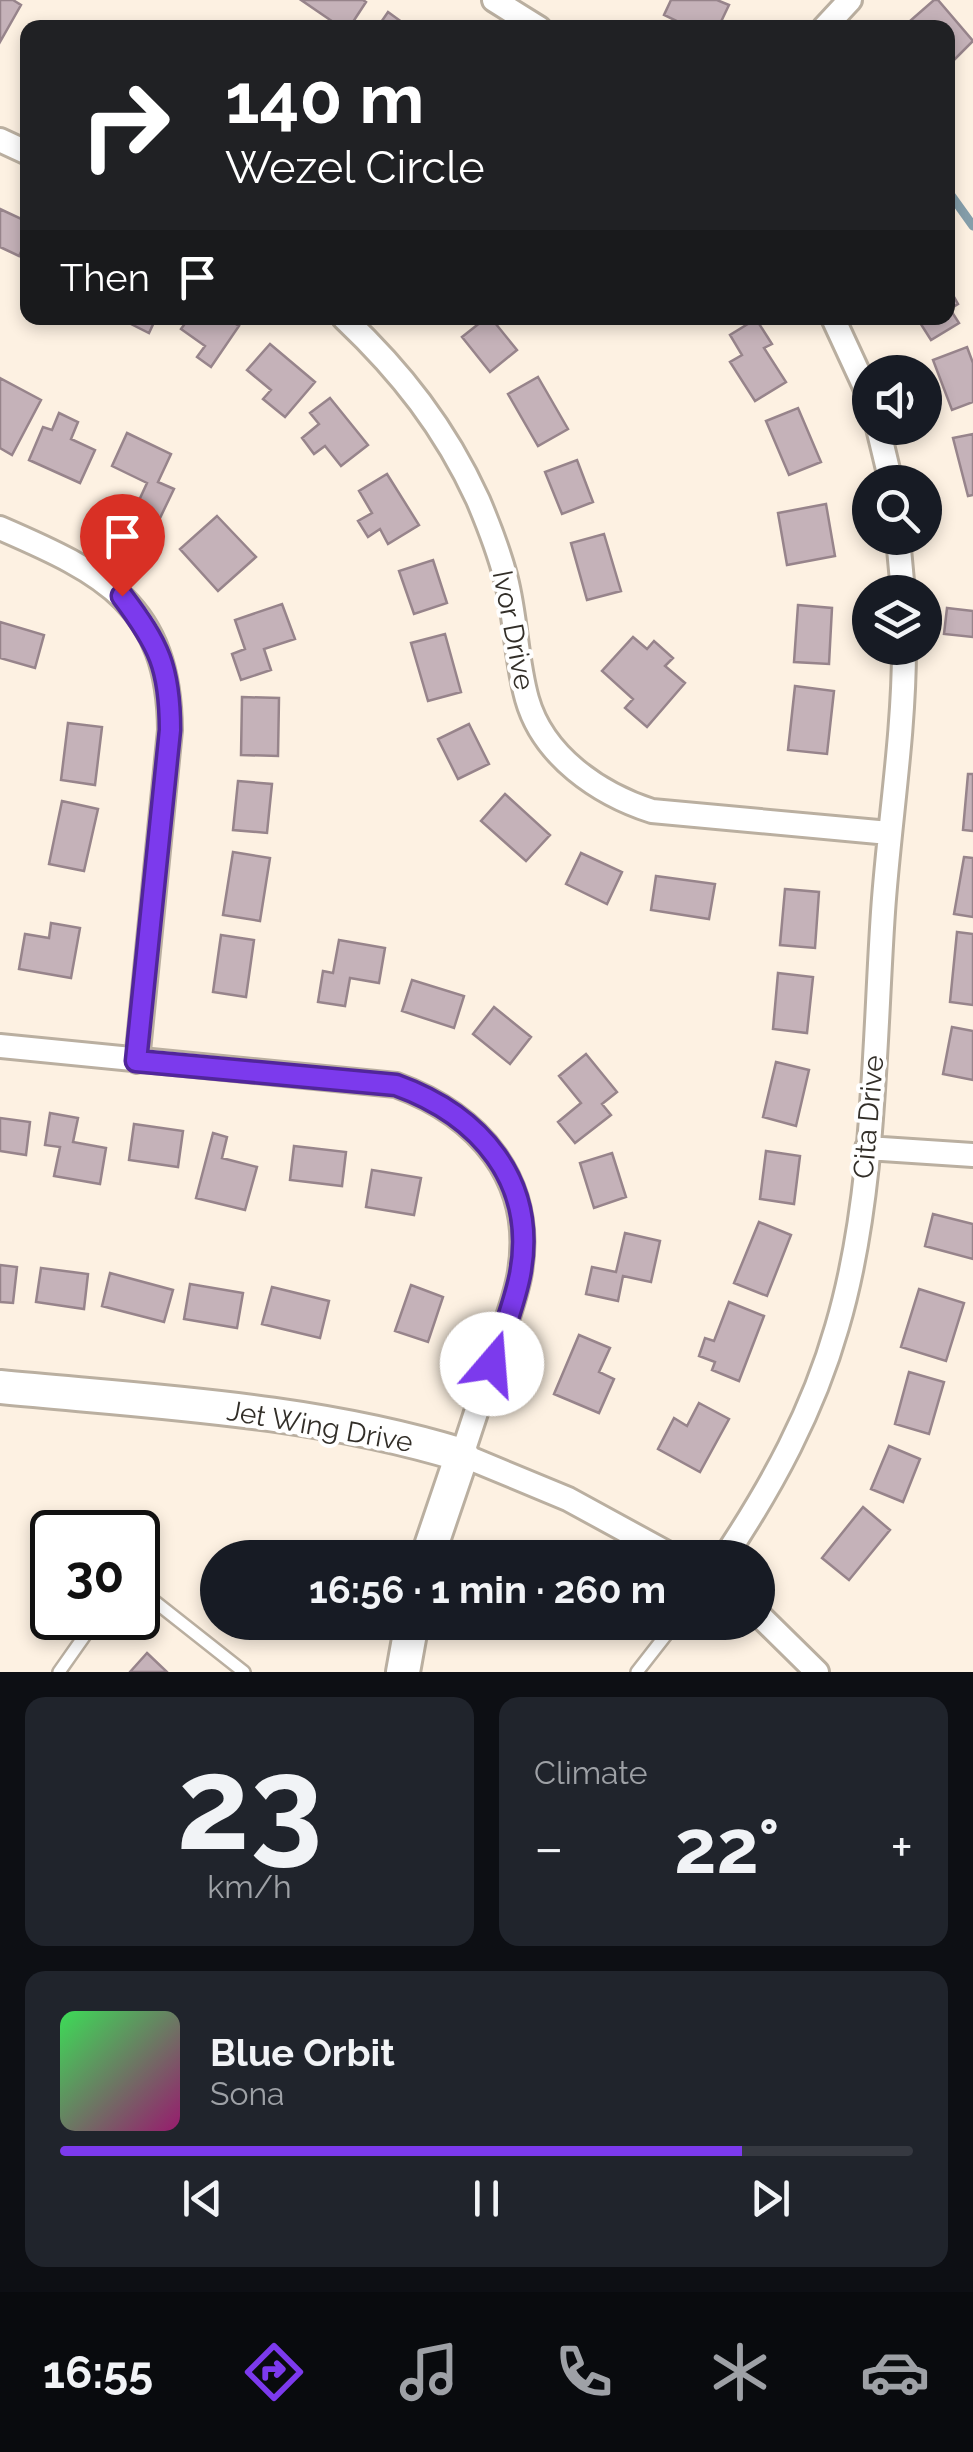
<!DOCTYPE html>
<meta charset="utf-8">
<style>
body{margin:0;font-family:Raleway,sans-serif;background:#20242c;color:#f1f3f6;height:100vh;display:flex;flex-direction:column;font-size:38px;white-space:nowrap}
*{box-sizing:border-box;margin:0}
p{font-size:32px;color:#9ea1a6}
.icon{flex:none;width:55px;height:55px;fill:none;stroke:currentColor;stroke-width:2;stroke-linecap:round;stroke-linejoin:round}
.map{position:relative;height:1672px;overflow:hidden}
.sheet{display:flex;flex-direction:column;gap:25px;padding:25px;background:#0d0f14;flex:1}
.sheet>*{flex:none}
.banner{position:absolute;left:20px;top:20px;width:935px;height:305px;border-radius:20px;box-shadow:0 5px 15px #0003;background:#202124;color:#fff;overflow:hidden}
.buttons{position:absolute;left:852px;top:355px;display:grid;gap:20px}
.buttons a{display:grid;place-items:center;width:90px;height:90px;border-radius:50%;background:#171b24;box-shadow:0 5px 15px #0003;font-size:50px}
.speed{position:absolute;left:30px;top:1510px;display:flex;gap:20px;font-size:50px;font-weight:700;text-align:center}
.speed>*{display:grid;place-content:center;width:130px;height:130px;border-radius:50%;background:#171b24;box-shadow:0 5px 15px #0003;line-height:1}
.speed .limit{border:5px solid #111;border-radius:15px;background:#fff;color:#111}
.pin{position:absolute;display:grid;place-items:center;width:85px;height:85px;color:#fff;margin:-102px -42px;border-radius:50% 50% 50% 0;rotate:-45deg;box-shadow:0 0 10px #0007}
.pin .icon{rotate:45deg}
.me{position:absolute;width:110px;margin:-55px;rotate:18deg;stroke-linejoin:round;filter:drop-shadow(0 0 8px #0008)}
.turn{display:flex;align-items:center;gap:35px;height:210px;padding:0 40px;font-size:45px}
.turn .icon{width:130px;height:130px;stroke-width:2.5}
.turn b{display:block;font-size:70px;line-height:85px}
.then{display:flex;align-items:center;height:95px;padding:0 40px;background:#0003;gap:20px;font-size:38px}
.big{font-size:75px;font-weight:700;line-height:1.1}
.sheet .widget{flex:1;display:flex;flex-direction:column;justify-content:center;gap:15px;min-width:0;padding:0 35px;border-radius:20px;background:#20242c}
.sheet .dial{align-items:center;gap:0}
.dial b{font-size:130px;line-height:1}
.song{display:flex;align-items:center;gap:30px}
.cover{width:120px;height:120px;border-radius:15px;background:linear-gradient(135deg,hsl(130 70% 55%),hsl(320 70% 35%))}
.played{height:10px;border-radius:5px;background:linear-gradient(90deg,#7c3aed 80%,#363941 80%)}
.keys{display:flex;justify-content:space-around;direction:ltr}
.heat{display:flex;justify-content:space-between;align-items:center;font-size:55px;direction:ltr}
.sheet .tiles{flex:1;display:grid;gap:25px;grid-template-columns:1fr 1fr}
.widget:last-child{grid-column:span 2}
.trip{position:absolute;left:200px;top:1540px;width:575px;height:100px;border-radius:50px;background:#171b24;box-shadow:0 5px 15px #0003;font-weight:700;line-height:100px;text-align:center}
.dock{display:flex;height:160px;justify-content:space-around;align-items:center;background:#090b0e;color:#9ea1a6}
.dock .icon{width:70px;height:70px}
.dock .current{color:#7c3aed}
.dock b{font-size:45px;color:#f1f3f6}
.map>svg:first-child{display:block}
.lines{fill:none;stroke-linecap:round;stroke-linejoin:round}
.stream{stroke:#859eaa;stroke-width:9}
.building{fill:#c5b2b9;stroke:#97848b;stroke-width:2.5}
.lane-casing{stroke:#baafa0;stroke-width:16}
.street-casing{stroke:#baafa0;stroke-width:28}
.secondary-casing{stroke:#baafa0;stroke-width:38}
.lane{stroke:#fff;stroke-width:11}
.street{stroke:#fff;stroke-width:22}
.secondary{stroke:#fff;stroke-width:32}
.route-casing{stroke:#51269a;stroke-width:25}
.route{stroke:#7c3aed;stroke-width:18}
.labels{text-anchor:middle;stroke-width:8;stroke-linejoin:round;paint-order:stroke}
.street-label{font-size:28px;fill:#322e28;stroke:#fff}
</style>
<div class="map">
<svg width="973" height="1672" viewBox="0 0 973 1672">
<rect width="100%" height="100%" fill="#fdf1e2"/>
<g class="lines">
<path class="stream" d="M948 191 973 226"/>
</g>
<path class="building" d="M0 0H13L21 5 0 42Z
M301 0H363L366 2 349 28H342Z
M671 0H717L729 5 718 28H691L664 15Z
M934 0H938L973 41 949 65 948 28H902Z
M388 12 410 28H377Z
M0 209 28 222V237L19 256 0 247Z
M948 286 958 304 950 309 959 323 931 340 917 318H948Z
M129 318H156L149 333 127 322Z
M189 318H226L239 326 211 367 197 357 205 346 181 329Z
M486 318H491L517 350 490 372 462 337Z
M756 319 772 344 764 348 786 382 755 401 730 362 742 355 730 335Z
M270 344 315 382 285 417 263 399 271 390 247 370Z
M967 347 973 363V402L952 410 933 360Z
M538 377 568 429 538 446 508 394Z
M0 378 41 400 12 455 0 448Z
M330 398 368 445 341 466 325 446 314 454 302 438 319 424 310 413Z
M798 408 821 462 789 475 766 421Z
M59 413 78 422 71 439 95 450 80 483 29 460 43 427 52 430Z
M127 433 171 454 158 482 174 489 160 518 136 507 147 483 112 466Z
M973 434V495L968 496 953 438Z
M577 460 593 502 562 514 545 472Z
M387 474 419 525 388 544 380 529 368 537 358 521 372 513 359 491Z
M826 504 835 556 787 565 778 513Z
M217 516 256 557 218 591 180 549Z
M604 534 621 591 587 600 571 543Z
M433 560 447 603 414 614 399 571Z
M282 604 295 639 264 649 271 670 241 680 232 654 245 649 235 620Z
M798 605 832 608 829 664 794 662Z
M947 608 973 611V637L944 634Z
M0 622 44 635 35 668 0 658Z
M445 634 461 692 428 701 411 643Z
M633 637 647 649 654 641 673 658 665 666 685 683 647 727 625 708 633 699 602 671Z
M795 686 834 691 827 754 788 750Z
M242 697 279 698 278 756 241 755Z
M68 723 102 727 95 785 61 780Z
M469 724 489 764 458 779 438 739Z
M968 774H973V831L963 830Z
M238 781 272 784 267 833 233 830Z
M505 794 550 835 526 861 481 821Z
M62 801 98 809 84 871 49 864Z
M233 852 270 858 260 921 223 915Z
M581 853 622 872 607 904 566 884Z
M964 857 973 858V917L954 914Z
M656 876 715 884 709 919 651 910Z
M785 889 819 892 815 948 780 945Z
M51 923 80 928 71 978 19 969 25 934 49 938Z
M957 932 973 934V1005L950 1002Z
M221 935 254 940 246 997 213 992Z
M339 940 385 948 379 983 350 978 345 1006 318 1002 323 971 333 973Z
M778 973 813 977 807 1033 773 1029Z
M412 980 464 996 454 1028 402 1011Z
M494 1007 531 1037 510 1064 473 1034Z
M952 1027 973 1031V1080L943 1074Z
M586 1054 617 1092 602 1104 611 1115 575 1143 558 1122 581 1103 559 1076Z
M776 1062 809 1070 796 1126 763 1117Z
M50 1113 78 1118 73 1142 106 1148 100 1184 54 1176 60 1147 45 1145Z
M0 1118 30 1122 26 1155 0 1151Z
M134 1124 183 1131 178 1167 129 1160Z
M213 1133 227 1137 222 1158 257 1167 245 1210 196 1198Z
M294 1146 346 1152 342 1186 290 1180Z
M766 1151 800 1156 794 1204 760 1199Z
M612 1153 626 1197 594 1208 580 1163Z
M372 1170 421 1178 414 1215 366 1207Z
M933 1214 973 1224V1259L925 1246Z
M759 1222 791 1235 767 1296 734 1283Z
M625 1233 660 1241 651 1282 623 1276 618 1301 586 1294 592 1267 616 1272Z
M0 1265 17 1267 13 1303 0 1302Z
M41 1268 88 1274 84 1309 36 1302Z
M110 1273 173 1290 164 1322 102 1306Z
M190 1284 243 1293 237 1328 184 1319Z
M411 1285 443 1297 428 1342 395 1331Z
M272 1287 329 1301 320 1338 262 1324Z
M919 1289 964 1303 946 1361 901 1347Z
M729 1302 764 1316 739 1381 712 1370 715 1362 699 1356 705 1338 714 1341Z
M579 1335 610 1348 599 1372 614 1379 599 1413 554 1394Z
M909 1372 944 1382 929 1434 895 1424Z
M699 1403 729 1419 700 1472 658 1449 674 1418 687 1426Z
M889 1446 920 1459 903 1502 871 1489Z
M863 1507 890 1530 849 1580 822 1558Z
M147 1653 167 1672H130Z"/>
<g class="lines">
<g class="lane-casing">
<path id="lane" d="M138 1594 149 1597 244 1672
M59 1672 97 1618
M637 1672 676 1622"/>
</g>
<g class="street-casing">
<path id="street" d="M494 0 539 28
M824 28 850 0
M0 140 28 153
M344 318C401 372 445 428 478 500 489 526 499 552 506 579 516 618 516 660 527 699 543 756 599 794 652 811L889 833
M833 318 870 398
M878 428 891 482
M0 528C104 573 169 605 170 730L137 1061
M898 538 903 592
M0 1046 396 1085C478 1115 535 1179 520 1272 516 1297 506 1322 498 1346 486 1382 474 1419 462 1455L568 1499 676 1558
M867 1148 973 1155
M724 1558C772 1486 813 1411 837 1327 875 1199 874 1046 883 912 889 824 904 736 904 648
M758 1614 817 1672"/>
</g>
<g class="secondary-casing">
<path id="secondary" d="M0 1387C155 1402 312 1409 462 1455L427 1558
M403 1672 412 1622"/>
</g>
<use href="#lane" class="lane"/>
<use href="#street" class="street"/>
<use href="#secondary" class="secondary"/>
</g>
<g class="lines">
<g class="route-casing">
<path id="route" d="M122 596C159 645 170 668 170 730L136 1061 396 1085C479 1115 538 1181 520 1275 514 1305 502 1335 492 1364"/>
</g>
<use href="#route" class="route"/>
</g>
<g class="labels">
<g class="street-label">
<text transform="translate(514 630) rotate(79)" y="10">Ivor Drive</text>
<text transform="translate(868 1117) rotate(-85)" y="10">Cita Drive</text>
<text transform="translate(320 1426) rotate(10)" y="10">Jet Wing Drive</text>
</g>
</g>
</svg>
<div class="buttons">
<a><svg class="icon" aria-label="sound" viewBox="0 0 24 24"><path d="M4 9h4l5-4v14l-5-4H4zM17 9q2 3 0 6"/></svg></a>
<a><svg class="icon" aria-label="search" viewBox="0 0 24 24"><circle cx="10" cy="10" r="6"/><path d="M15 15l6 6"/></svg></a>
<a><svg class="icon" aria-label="layers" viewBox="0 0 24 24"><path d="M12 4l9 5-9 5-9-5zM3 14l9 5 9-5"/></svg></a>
</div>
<div class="speed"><div class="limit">30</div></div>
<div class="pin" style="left:122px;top:596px;background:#d93025"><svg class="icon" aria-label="arrive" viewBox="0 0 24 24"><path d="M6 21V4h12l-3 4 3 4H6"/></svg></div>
<svg class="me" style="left:492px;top:1364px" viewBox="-20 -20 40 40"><circle r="19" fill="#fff"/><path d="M0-13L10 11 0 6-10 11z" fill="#7c3aed"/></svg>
<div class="trip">16:56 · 1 min · 260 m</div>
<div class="banner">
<div class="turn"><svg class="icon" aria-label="right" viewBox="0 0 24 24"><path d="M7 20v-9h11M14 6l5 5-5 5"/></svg><div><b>140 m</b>Wezel Circle</div></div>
<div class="then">Then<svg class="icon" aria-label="arrive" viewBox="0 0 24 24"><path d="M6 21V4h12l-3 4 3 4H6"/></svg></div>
</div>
</div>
<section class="sheet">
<div class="tiles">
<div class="widget dial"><b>23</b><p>km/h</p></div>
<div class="widget"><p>Climate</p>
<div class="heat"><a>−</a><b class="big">22°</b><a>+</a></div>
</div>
<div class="widget">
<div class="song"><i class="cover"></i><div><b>Blue Orbit</b><p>Sona</p></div></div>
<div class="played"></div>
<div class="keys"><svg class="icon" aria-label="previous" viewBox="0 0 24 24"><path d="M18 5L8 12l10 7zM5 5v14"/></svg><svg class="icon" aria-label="pause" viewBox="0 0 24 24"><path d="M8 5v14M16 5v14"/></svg><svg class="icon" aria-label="next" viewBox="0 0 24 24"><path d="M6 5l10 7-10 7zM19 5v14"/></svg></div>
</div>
</div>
</section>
<nav class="dock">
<b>16:55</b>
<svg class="icon current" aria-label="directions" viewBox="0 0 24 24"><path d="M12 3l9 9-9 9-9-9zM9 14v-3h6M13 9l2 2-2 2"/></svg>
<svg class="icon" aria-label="music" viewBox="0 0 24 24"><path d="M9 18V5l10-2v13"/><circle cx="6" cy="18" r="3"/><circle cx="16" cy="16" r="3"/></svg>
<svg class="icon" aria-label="phone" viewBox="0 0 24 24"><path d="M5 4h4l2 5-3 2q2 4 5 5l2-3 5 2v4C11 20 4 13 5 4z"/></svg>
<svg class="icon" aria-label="climate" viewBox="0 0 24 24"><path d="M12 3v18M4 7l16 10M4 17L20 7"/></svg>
<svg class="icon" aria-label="car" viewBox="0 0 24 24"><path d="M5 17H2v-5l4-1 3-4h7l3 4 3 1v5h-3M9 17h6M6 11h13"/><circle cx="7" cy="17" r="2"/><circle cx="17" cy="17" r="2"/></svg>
</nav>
